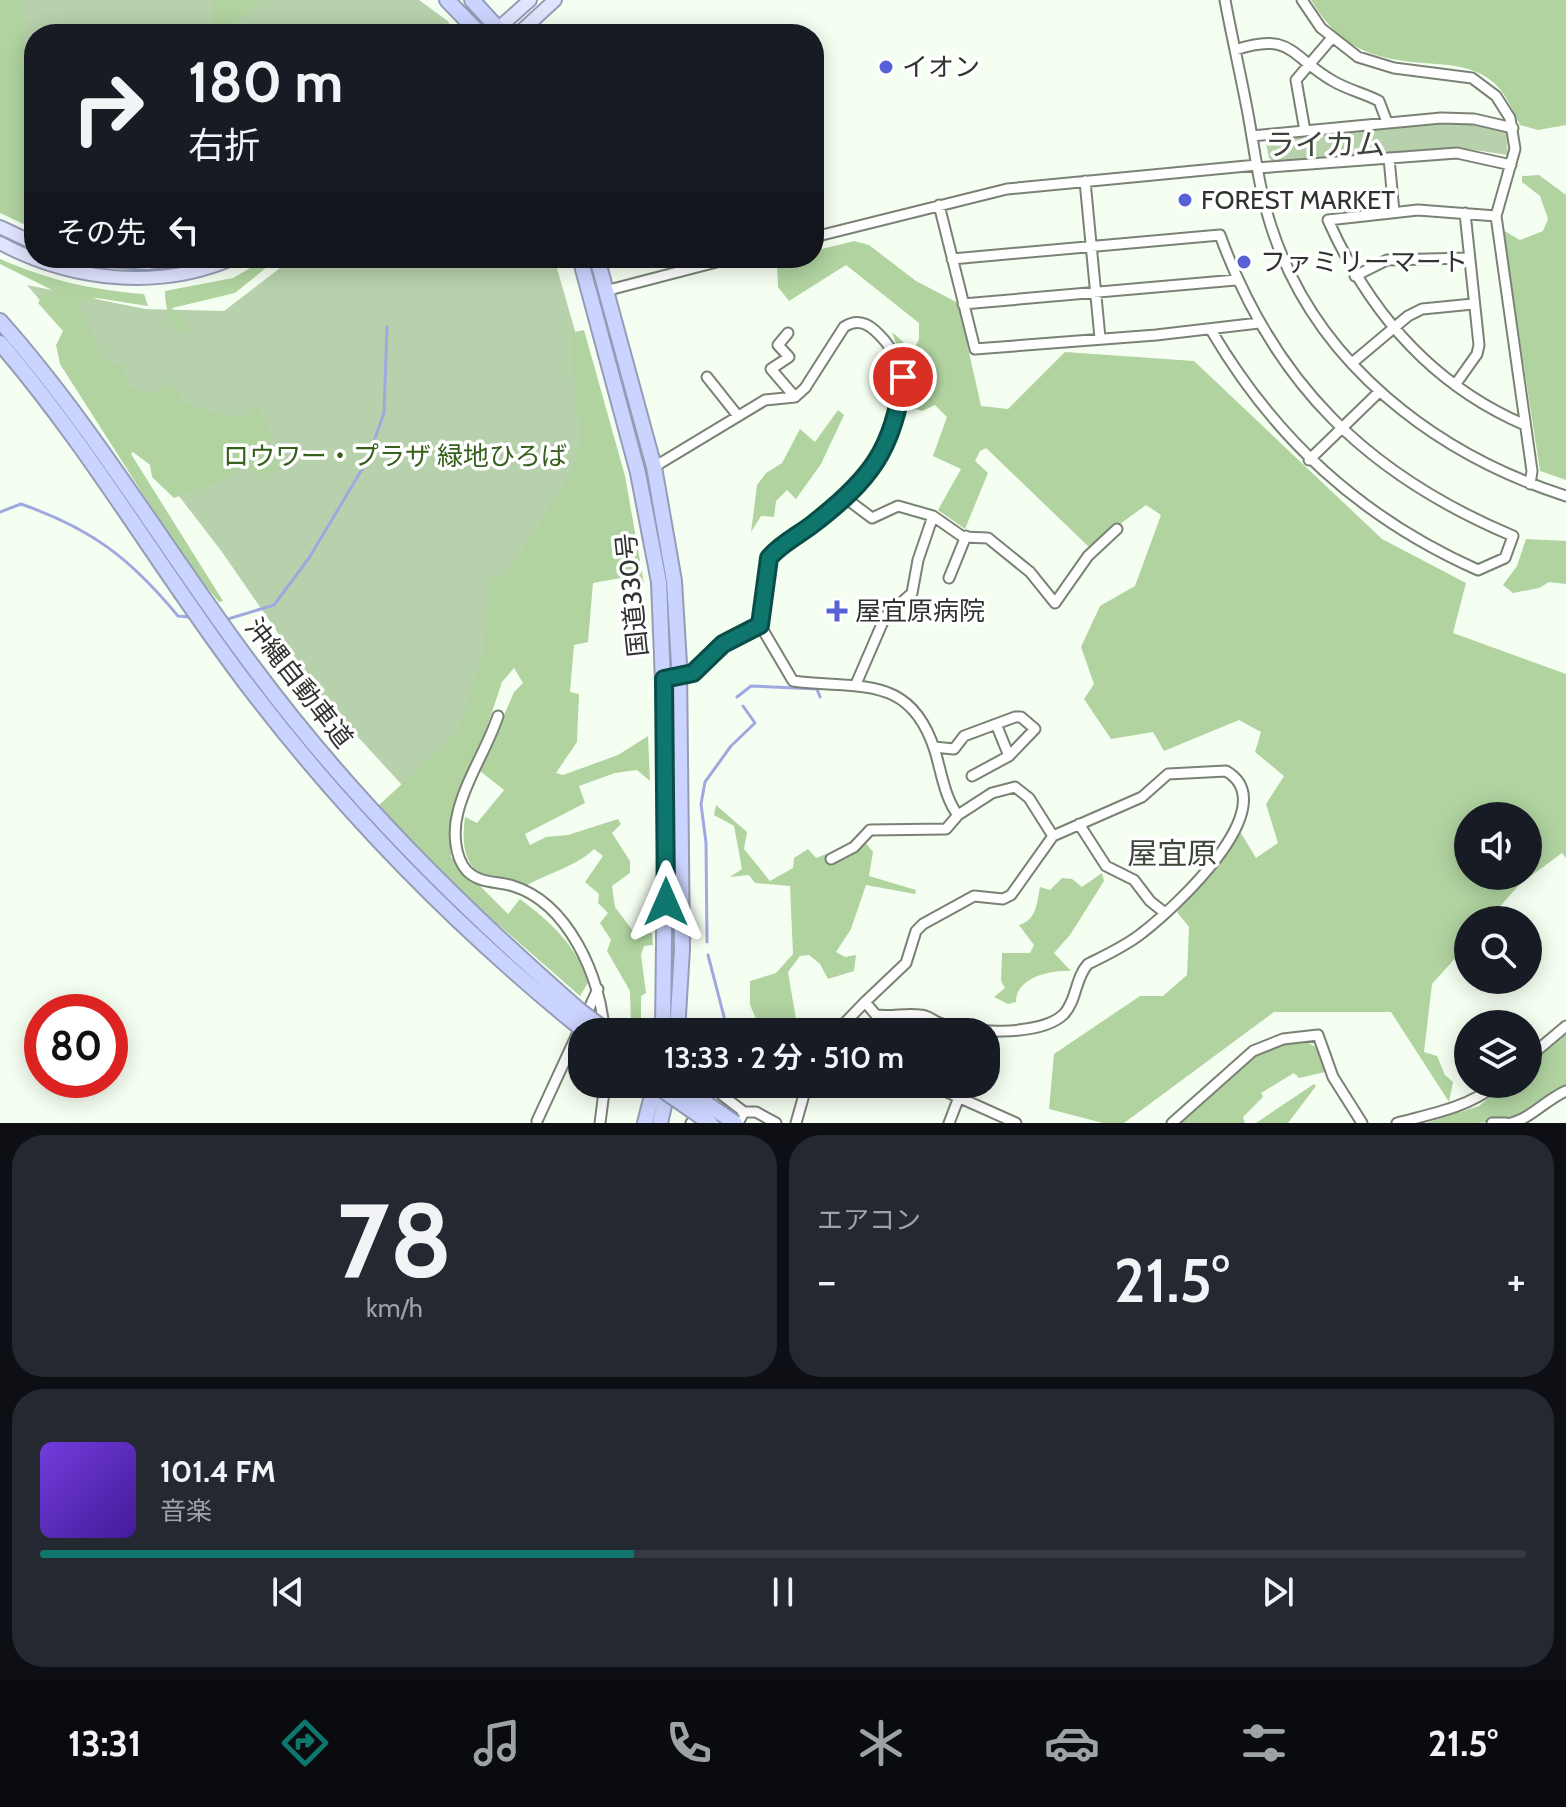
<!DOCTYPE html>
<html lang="ja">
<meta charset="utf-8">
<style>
body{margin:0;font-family:Cabin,"Noto Sans JP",sans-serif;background:#242831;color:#f1f3f6;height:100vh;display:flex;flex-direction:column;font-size:30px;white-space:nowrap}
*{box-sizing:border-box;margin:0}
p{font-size:26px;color:#9ea1a6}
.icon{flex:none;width:44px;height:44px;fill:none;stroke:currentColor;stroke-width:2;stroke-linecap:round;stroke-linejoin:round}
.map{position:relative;height:1123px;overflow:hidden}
.side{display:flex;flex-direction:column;gap:12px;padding:12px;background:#0d0f14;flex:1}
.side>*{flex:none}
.top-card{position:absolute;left:24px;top:24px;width:800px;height:244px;border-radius:32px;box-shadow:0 4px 20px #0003;background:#171b24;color:#f1f3f6;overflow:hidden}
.tools{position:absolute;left:1454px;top:802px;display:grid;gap:16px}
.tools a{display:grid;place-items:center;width:88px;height:88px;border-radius:50%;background:#171b24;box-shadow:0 4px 20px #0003;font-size:40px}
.speed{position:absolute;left:24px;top:994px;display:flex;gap:16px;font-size:40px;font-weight:700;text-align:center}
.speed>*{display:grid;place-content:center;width:104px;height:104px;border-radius:50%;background:#171b24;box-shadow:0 4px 20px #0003;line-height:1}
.speed .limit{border:12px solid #d22;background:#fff;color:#111}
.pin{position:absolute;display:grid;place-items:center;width:68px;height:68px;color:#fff;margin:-34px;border:4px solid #fff;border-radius:50%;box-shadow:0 2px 8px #0007}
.me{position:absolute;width:88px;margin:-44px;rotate:0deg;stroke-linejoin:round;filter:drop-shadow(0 0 6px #0008)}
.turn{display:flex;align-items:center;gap:28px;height:168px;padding:0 32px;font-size:36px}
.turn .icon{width:104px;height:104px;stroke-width:2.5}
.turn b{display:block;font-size:56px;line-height:68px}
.then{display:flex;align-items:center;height:76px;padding:0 32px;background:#0003;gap:16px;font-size:30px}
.big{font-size:60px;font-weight:600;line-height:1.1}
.side .card{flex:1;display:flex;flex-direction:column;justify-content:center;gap:12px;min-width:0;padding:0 28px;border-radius:32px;background:#242831}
.side .dial{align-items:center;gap:0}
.dial b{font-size:104px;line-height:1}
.song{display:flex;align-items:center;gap:24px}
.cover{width:96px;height:96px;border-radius:12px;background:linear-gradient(135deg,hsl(260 70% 55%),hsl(260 70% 35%))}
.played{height:8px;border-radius:4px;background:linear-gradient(90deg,#0f766e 40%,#363941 40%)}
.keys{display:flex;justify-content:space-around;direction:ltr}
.heat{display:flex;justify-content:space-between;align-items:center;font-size:44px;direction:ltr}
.side .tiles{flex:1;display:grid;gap:12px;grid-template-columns:1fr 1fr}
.card:last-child{grid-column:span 2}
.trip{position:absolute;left:568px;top:1018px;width:432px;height:80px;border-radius:32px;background:#171b24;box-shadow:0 4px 20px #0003;font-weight:600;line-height:80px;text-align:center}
.tabs{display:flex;height:128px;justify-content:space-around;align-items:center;background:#090b0e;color:#9ea1a6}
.tabs .icon{width:56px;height:56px}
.tabs .selected{color:#0f766e}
.tabs b{font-size:36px;color:#f1f3f6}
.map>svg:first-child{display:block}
.green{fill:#b7d1ac}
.forest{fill:#b0d3a0;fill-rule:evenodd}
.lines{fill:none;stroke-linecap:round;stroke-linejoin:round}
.stream{stroke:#9fa9e0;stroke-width:3}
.minor-casing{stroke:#7a8276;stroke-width:13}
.major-casing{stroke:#959cb6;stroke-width:16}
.highway-casing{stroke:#959cb6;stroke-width:18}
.minor{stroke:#fff;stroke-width:9}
.major{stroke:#e0e5fe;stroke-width:12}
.highway{stroke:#cbd4fe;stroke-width:14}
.highway-bridge-casing{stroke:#959cb6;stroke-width:18;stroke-linecap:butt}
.highway-bridge{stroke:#cbd4fe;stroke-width:14}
.route-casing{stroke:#0a4d48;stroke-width:20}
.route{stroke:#0f766e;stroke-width:14}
.poi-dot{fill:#5860d7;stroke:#fff;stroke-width:3}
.labels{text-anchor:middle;stroke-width:7;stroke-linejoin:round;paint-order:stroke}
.poi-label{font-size:26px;fill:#30342f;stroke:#fff;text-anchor:start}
.park-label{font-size:26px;fill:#36611d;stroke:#fff}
.street-label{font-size:26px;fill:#30342f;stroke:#fff}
.quarter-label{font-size:30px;fill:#3d453a;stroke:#fff}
</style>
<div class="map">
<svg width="1566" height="1123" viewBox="0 0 1566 1123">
<rect width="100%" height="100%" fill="#f5fff1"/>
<path class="green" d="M0 0H419L449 22V34H34V195Z
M1453 122 1506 131 1508 155 1454 147 1273 162 1269 158 1265 138Z
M293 258H554L617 477 424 809 325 701 222 552 152 461 78 345 27 285 145 309 224 311Z"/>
<path class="forest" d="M0 0H22L25 52 34 70V229L0 213Z
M213 0H261L225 34H211Z
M1311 0H1566V125L1538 130 1520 125C1512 109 1505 90 1489 79 1474 68 1454 65 1436 64 1378 60 1343 53 1311 0Z
M1539 175 1566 195V480L1540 471 1503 230 1520 240 1543 231 1548 219 1540 196 1522 182V176Z
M854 241 869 245 916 281 958 303 981 406 1008 409 1065 352 1194 361 1382 539 1466 583 1453 633 1566 674V858L1562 853 1520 884 1488 920H1468V944L1432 984 1424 1052 1437 1056 1445 1075 1453 1082 1449 1102 1391 1012H1274L1124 1123H1103L1049 1109 1054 1054 1140 996H1163L1187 975 1189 927 1177 912 1241 833 1256 858 1278 843 1266 804 1284 776 1255 752 1261 732 1239 720 1164 751 1153 732 1111 739 1084 699 1094 684 1081 647 1100 606 1135 586 1161 515 1146 505 1089 547 986 448 980 451 975 461 988 473 965 529 938 510 961 469 933 456 947 417 935 405 922 411 903 405 907 377 892 332 913 351 919 339V323L846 265 789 301 778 287 777 261 814 258V251ZM1468 816H1528V876H1468Z
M268 258H278L235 293 172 308 187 327 181 334C170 320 165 310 165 291L233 278Z
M0 259C48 280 92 290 144 294L148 306 97 298 82 301 79 310 98 346 97 357 123 368 128 386 139 392H159L171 381 181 400 208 412 245 418 258 406 271 436 269 447 279 454 281 471 262 474 243 466 216 483 174 498 152 477 150 465 133 452 131 454 223 601 219 602 185 560 60 364 56 345 63 331 38 303 43 295 56 292 0 264Z
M584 330 625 476 644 583 621 578 593 583 588 642 574 645 570 692 579 694 577 742 556 773 563 775 618 755 648 736 650 781 637 770 615 773 579 786 585 803 525 834 530 845 546 837 568 835 618 819 621 824 612 833 630 861V873L612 886 615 907 633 931 652 933 653 945 644 946 641 955 646 993 641 996V1032L623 1030 631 1026 630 991 607 951 611 940 600 923 608 913 598 903 599 894 585 882 603 856 594 849C574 868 549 872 526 886 513 881 500 883 488 878 462 867 462 841 465 817L477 823 504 790 480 771 514 692 523 683 514 668 502 682 479 751 459 797 450 832 451 857 508 914 520 899C552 923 574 944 589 981L580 996 430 865 377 807 459 731 484 649 491 579 504 574 517 560 576 464 580 435 570 333Z
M838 410 844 415 821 464 796 499 787 490 776 501 774 517 761 516 751 532 757 485 766 473 782 463 800 429 815 442Z
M1526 539 1566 541V584L1549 582 1539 588 1513 593 1503 585 1517 566Z
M716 805 747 832 744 849 770 881 793 868 794 858 808 849 816 858 826 854 831 864 846 858 865 842 873 852 869 876 916 890 915 894 866 885 851 929 836 952 845 957 856 955 854 971 828 979 820 964 809 955 800 956 788 972 796 1019H756L750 1005V981L776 973 793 954 790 886 755 883 749 875 730 877 742 869 734 826 714 815Z
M1102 873 1104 881 1070 935 1054 953 1071 971C1050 970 1016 977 1016 1002L1008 1004 994 997 1005 988 1001 981 1002 953H1030L1034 945 1019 925C1037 920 1037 902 1040 887L1050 890 1062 878 1072 879 1082 887Z
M1566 1034V1087L1544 1098 1519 1117 1479 1123H1427L1479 1106 1506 1084H1528V1066Z
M1289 1041H1305L1321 1050 1325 1072 1299 1078 1294 1073 1261 1093 1263 1097 1243 1117 1245 1123H1181L1260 1052Z
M1314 1084 1316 1086 1288 1123H1256Z"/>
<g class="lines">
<path class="stream" d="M0 512 21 504C92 529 130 558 178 616L189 617
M228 619 274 605 309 558 367 461 384 413 387 327
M737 697 751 686 817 689 820 697
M707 942 706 843 701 804 705 782 731 746 755 723 743 706
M708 955 728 1032
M728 1094 734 1084"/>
<g class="minor-casing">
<path id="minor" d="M1225 0C1232 38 1241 76 1248 114 1255 152 1259 189 1271 226 1315 363 1435 454 1566 496
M1302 0 1321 28 1358 57 1394 68 1472 78 1496 96 1510 118 1515 149 1496 216 1532 471 1530 484
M1235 50C1291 31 1290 56 1333 81 1348 90 1364 93 1379 101L1387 122
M1305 131 1296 80 1331 39
M1252 136 1441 118 1474 119 1513 128
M1389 158 1394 212
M1257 168 1457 153 1511 165
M1085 181 1100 338
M939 205 975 349 1156 335 1259 323
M1496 216 1418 210 1328 220C1369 312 1432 385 1525 425
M814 237 1007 189 1257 165
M952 259 1220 235C1274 384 1368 475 1513 536L1505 558 1478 570C1361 518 1275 439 1211 330
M1355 276 1387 260 1468 258
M605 291 732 258
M963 304 1236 280
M788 333 778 345 789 357 771 369 795 397
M1352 363 1408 316 1422 309 1473 304
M707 377 738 416
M1455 385 1477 354 1479 345 1465 213
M1309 460 1379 392
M654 467 765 400 795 397 805 388 844 327C861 316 873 327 885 341 902 362 904 376 899 403 891 454 854 494 813 524 799 535 779 545 769 558L760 625 793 681C858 690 910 672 935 751 941 771 945 799 958 815L992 793 1015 787 1029 798 1053 836 1142 797 1168 774 1226 771C1287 806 1171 911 1142 933 1126 946 1106 955 1088 964 1075 978 1077 1000 1064 1014 1041 1037 965 1034 937 1022 931 1019 927 1015 920 1015 906 1013 891 1017 876 1015L865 1002 836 1032
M844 497 872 518 898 506 933 516 918 560 912 593 885 617 856 684
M933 516 963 537 988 538 1030 572 1055 603 1088 556 1117 529
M949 578 966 536
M677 678 693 673 723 644 760 625
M498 716C487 749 466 779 458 812 453 830 454 857 467 871 480 884 497 881 513 886 568 903 600 976 604 1029
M996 724 1009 756
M934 747 954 749 964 736 1015 717H1021L1035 729 1009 756 972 776
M1079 824 1106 866 1134 880 1150 901 1165 913
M831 859 854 847 870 830 946 829 958 815
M865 1002 906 963 916 931 923 924 974 896 1003 899 1011 895 1053 836
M1528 1058 1566 1026
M717 1084 722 1095 744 1112 738 1123
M929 1084 1016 1123
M744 1112H756L776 1123
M537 1121 598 989
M600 1123 605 1084
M691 1123 697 1113 702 1084
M796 1123 807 1084
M949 1123 959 1097
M1172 1123 1253 1051 1283 1039 1318 1035 1333 1077 1362 1123
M1397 1123C1432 1114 1469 1107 1497 1084
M1492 1123H1506
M1511 1123C1530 1119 1547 1099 1566 1091"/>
</g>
<g class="major-casing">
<path id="major" d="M492 34 530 0
M518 34 555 0
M0 227 34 243
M0 243C71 281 159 291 234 258
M83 258 147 263 186 258"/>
</g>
<g class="highway-casing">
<path id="highway" d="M447 0 480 34
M472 0 503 34
M580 258 638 473 659 582 666 758 663 1032
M597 258 654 467 674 581 679 664 682 949 677 1032
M0 321C95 428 168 554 254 668 349 796 459 905 579 1010
M0 343C91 449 161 571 245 682 341 809 449 920 572 1021
M645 1123 655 1084
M660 1123 669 1084"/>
</g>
<use href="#minor" class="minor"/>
<use href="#major" class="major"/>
<use href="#highway" class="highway"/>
<g class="highway-bridge-casing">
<path id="highway-bridge" d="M579 1010 608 1032
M572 1021 586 1032
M654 1084 710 1123
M678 1084 735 1123"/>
</g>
<use href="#highway-bridge" class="highway-bridge"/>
</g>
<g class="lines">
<g class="route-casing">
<path id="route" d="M666 902 664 679 693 673 723 644 760 625 769 558C780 544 799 535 813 524 870 480 894 449 903 377"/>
</g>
<use href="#route" class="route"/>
</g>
<g class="poi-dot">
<circle cx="886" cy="67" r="8"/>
<circle cx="1185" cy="200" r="8"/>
<circle cx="1244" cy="262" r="8"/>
<path d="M833 599h8v8h8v8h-8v8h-8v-8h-8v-8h8z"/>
</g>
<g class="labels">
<g class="poi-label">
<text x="902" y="76">イオン</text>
<text x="1201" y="209">FOREST MARKET</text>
<text x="1260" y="271">ファミリーマート</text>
<text x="855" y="620">屋宜原病院</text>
</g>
<g class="park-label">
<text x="395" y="465">ロウワー・プラザ 緑地ひろば</text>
</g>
<g class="street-label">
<text transform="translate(632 595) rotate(-96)" y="9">国道330号</text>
<text transform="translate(299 683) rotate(52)" y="9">沖縄自動車道</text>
</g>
<g class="quarter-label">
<text x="1325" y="155">ライカム</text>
<text x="1172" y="864">屋宜原</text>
</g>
</g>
</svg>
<div class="tools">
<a><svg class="icon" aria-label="sound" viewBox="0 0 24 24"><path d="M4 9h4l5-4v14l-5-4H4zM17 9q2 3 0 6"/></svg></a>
<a><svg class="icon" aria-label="search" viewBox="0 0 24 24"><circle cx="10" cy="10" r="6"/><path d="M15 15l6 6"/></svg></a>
<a><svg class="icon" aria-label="layers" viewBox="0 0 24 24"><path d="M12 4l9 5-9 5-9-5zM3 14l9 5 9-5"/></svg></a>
</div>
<div class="speed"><div class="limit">80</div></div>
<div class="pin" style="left:903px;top:377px;background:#d93025"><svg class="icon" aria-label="arrive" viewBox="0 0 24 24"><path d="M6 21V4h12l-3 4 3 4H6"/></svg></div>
<svg class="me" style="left:666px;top:902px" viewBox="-20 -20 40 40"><path d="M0-17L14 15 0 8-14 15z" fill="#0f766e" stroke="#fff" stroke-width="4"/></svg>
<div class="trip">13:33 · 2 分 · 510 m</div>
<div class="top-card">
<div class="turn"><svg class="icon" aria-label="right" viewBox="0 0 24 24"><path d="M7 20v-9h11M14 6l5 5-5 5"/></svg><div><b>180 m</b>右折</div></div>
<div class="then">その先<svg class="icon" aria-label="left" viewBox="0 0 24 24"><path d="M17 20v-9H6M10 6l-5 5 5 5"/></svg></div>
</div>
</div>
<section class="side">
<div class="tiles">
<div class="card dial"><b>78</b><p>km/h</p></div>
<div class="card"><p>エアコン</p>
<div class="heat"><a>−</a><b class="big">21.5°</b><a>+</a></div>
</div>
<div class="card">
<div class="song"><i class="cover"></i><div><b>101.4 FM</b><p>音楽</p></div></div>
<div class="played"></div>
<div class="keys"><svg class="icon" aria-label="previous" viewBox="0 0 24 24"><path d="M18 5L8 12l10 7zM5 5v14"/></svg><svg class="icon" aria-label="pause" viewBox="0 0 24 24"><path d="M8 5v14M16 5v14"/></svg><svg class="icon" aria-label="next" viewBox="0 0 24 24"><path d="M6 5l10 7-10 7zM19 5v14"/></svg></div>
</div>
</div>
</section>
<nav class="tabs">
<b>13:31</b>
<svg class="icon selected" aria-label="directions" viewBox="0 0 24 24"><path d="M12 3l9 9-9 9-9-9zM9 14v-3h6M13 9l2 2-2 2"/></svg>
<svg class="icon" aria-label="music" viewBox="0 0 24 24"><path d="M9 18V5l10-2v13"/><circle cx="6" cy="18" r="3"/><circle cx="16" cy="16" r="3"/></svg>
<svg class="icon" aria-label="phone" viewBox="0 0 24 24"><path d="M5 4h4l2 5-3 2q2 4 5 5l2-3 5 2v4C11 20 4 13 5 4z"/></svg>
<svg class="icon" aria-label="climate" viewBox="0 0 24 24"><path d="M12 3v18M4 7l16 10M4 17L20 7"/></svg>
<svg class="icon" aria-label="car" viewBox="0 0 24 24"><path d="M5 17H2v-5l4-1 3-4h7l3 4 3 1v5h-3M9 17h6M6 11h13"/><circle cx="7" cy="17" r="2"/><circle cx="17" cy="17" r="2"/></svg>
<svg class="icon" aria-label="filters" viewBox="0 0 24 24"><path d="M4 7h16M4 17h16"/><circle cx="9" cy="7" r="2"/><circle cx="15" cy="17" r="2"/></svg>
<b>21.5°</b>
</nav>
